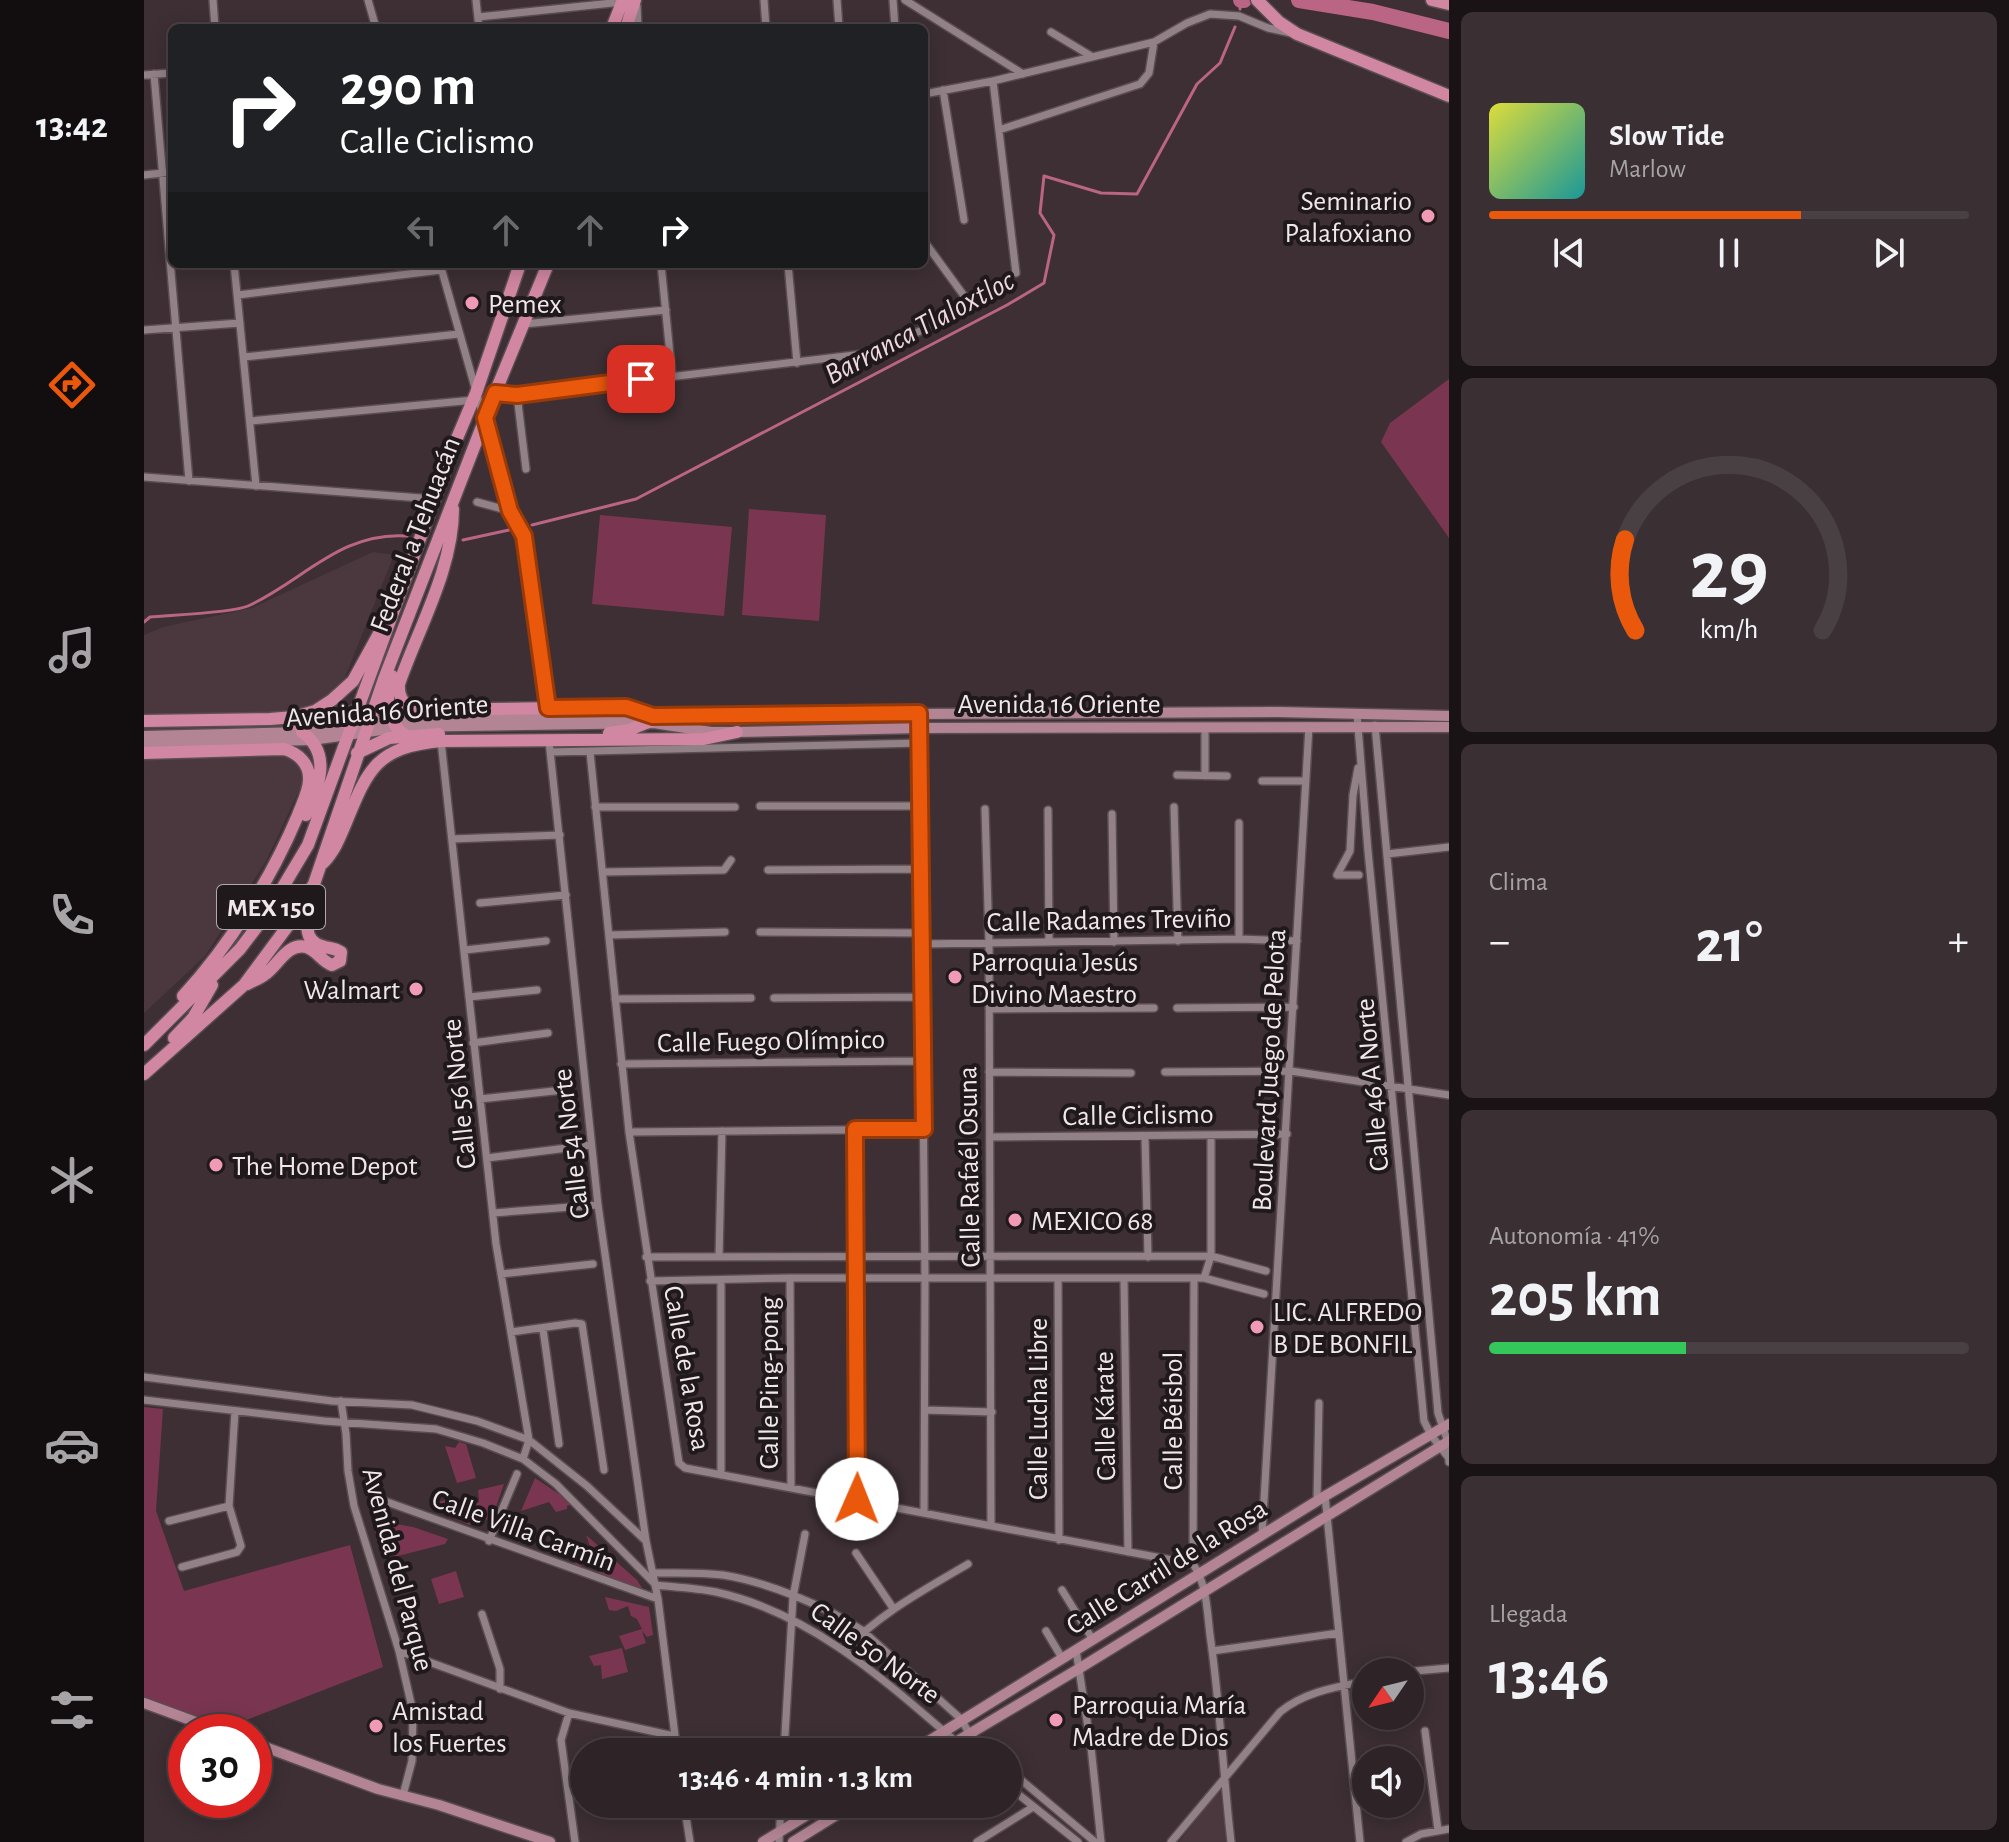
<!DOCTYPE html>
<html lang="es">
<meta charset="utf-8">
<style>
body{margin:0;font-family:"Alegreya Sans",sans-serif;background:#3a2f32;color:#f1f3f6;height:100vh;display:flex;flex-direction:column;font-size:30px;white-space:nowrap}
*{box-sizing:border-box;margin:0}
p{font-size:26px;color:#a7a4a7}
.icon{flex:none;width:44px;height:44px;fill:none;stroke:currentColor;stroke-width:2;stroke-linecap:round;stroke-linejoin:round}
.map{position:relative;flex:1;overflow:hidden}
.panel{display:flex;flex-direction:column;gap:12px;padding:12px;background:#191315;width:560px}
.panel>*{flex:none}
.top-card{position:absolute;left:24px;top:24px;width:760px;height:244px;border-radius:12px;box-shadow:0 4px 20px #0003,0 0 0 2px #494043;background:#202124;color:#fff;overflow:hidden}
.needle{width:52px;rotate:235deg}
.controls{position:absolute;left:1208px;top:1658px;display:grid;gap:16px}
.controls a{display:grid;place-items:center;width:72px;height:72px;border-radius:50%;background:#2e2326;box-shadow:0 4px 20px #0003,0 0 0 2px #494043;font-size:40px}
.speed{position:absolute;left:24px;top:1714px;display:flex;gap:16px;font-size:40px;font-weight:700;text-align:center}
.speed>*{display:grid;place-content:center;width:104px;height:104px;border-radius:50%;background:#2e2326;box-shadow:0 4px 20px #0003,0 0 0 2px #494043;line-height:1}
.speed .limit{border:12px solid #d22;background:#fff;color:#111}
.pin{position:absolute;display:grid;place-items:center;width:68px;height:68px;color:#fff;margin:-34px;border-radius:16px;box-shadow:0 4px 12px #0006}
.me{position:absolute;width:88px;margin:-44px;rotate:1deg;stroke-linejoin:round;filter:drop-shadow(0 0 6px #0008)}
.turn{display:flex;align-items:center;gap:28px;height:168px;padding:0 40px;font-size:36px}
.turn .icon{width:104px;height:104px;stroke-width:2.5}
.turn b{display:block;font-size:56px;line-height:68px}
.lanes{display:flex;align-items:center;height:76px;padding:0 40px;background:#0003;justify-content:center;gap:40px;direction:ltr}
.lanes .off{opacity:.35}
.big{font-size:60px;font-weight:600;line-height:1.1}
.panel .widget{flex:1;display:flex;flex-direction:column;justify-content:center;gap:12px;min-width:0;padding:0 28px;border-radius:12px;background:#3a2f32}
.panel .dial{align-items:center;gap:0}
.dial svg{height:208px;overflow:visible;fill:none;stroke:#494043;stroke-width:7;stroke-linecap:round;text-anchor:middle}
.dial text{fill:#f1f3f6;stroke:none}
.song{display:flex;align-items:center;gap:24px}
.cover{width:96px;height:96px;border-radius:12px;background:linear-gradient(135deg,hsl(60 70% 55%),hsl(180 70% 35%))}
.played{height:8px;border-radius:4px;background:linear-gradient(90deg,#ea580c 65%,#494043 65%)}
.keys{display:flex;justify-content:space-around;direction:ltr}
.heat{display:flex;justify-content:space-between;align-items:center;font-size:44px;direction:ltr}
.charge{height:12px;border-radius:6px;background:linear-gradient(90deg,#34c759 41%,#494043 0)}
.trip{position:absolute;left:426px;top:1738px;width:452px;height:80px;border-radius:40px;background:#2e2326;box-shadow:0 4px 20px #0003,0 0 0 2px #494043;font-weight:600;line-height:80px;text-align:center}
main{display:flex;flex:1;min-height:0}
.menu{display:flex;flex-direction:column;width:144px;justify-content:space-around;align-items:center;background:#120e0f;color:#a7a4a7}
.menu .icon{width:56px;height:56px}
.menu .on{color:#ea580c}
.menu b{font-size:36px;color:#f1f3f6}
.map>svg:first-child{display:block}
.built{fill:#4b383e}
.green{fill:#7a3650}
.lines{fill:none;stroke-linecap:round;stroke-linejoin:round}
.stream{stroke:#ba6583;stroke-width:3}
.river{stroke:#ba6583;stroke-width:16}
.street-casing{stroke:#594d51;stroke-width:10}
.secondary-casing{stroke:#594d51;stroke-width:13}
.primary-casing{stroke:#594d51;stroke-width:15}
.street{stroke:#928287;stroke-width:7}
.secondary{stroke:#b28494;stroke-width:10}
.primary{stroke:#d186a1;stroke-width:12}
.route-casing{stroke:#983908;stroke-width:20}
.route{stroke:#ea580c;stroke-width:14}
.poi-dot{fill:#f09ab6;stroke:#1f191b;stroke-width:3}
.labels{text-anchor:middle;stroke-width:8;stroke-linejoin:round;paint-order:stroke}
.shield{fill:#1f191b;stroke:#b2a9ac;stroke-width:2}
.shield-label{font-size:26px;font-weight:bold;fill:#f1e7ea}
.poi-label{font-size:28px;fill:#f1e7ea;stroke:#1f191b;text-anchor:start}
.street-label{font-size:28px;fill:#f1e7ea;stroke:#1f191b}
.water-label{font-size:30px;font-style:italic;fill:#f0d8df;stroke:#1f191b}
</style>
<main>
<nav class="menu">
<b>13:42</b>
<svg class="icon on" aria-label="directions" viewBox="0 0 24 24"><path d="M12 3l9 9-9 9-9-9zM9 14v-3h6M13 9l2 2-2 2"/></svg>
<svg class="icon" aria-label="music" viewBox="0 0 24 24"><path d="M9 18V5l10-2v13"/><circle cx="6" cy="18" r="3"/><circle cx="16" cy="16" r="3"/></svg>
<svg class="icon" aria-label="phone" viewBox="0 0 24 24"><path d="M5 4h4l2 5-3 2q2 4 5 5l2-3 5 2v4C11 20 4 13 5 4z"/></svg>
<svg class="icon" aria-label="climate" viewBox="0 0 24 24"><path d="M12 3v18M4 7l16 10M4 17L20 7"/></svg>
<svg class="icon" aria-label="car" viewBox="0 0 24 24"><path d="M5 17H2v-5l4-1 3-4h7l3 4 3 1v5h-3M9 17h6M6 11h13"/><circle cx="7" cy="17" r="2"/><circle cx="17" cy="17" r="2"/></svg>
<svg class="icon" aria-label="filters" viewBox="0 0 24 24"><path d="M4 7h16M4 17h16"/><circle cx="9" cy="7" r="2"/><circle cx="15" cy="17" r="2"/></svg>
</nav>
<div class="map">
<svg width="1305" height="1842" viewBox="0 0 1305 1842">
<rect width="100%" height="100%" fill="#3d2f33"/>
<path class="built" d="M229 552 250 555 159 782 122 861 61 956 0 1013V635L19 627 108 608Z
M1076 1788 1082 1842H1035Z"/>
<path class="green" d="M1305 379V538L1237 442 1246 423Z
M605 509 682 515 675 621 598 615Z
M456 515 588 527 580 616 448 604Z
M0 1407 19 1409 12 1511 40 1591 206 1545 239 1667 87 1726 88 1730 0 1698Z
M315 1442 322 1444 332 1478 313 1483 301 1446 311 1448Z
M391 1478 427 1502 428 1504 423 1506V1509L412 1512 405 1502 377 1511Z
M360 1484 347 1521 331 1516 326 1525 306 1517 308 1511 291 1503 307 1498 313 1509 335 1502 334 1490Z
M230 1512 245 1515 247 1523 269 1527 304 1539 301 1544 246 1558 241 1545 233 1541 228 1518Z
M442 1535 493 1580 498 1588 475 1589 455 1578V1571L438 1565 435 1570 424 1565 450 1558Z
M312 1571 320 1597 295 1604 287 1579Z
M461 1597 505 1607 509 1635 503 1637 498 1631 502 1643 481 1650 475 1636 498 1629 493 1619 487 1616 484 1606 472 1611 465 1610Z
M478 1648 484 1672 458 1679 457 1665 450 1666 445 1656Z"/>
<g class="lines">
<path class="stream" d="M1096 9 1098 0
M388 525 492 499 863 305 900 283 910 235 896 213 900 176 957 193 993 194 1053 84 1076 63 1091 27
M319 540 365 530
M0 622 6 617C28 615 88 613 104 606 159 581 197 531 263 536"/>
<path class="river" d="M1097 0H1100
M1155 0 1229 12 1305 31"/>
<g class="street-casing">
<path id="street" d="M69 0 71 28
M224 0 232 28
M332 0 335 28
M620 0 622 28
M693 0 695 28
M749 0 751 28
M761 0 879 74
M493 6 494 28
M334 17 478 2
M907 32 947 56
M10 74 45 481
M0 75 28 73
M849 81 872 273
M799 90 820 220
M780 94 849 81 1010 42 1043 23 1066 14 1095 16 1124 28 1147 33
M855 130 996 84 1005 73 1010 42
M0 175 28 172
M90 264 112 486
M296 264 366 511 380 536 404 708
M517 264 528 375
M644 264 653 363
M94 295 297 270
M380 324 522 310
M0 330 96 323
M100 357 315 334
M351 393 373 395 719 354 801 321 826 304 780 241
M373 395 382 469
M106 421 330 400
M0 477 290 499
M333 502 366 511
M775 713 781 1278 780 1513
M1213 714 1224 851 1280 1421 1287 1435 1304 1457
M1231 725 1294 1413 1304 1442 1305 1462
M297 741 352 1244 385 1440 379 1459
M405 741 454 1205 502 1541 514 1599 533 1752
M407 752 777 743
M446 752 485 1132 535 1463 541 1468 1049 1564C1063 1584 1063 1611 1066 1635 1076 1703 1079 1773 1087 1842
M1214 768 1209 795 1206 851 1193 875H1215
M1033 775 1083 776
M1061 776V727
M1118 781H1162
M616 806H778
M451 807H591
M1030 807 1034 941
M841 809 845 942 847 1525
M904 810 905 942
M968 814 970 942
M1095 823V939
M308 839 416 835
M1243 854 1305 847
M624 870 777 869
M459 872 580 870 587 860
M336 903 422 895
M616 932 778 933
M465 935 581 932
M778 944 1095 939 1153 941
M321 950 402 941
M325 997 393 990
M630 998 777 997
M471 999 607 998
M1033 1008 1150 1007
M845 1009 1010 1008
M329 1043 404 1033
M477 1064 778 1061
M845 1072 987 1073
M1021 1072 1147 1071 1305 1095
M336 1099 419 1090
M711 1129 713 1499
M485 1132 780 1129
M846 1137 1143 1134
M1001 1137 1004 1257
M343 1158 447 1145
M349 1213 454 1205
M502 1257 1067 1256 1122 1271
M575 1257 578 1131
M357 1274 449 1264
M646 1278 647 1488
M1060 1278 1067 1256V1135
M914 1279 915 1540
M980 1279 984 1552
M577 1280V1475
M506 1281 646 1278H1060L1120 1294
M399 1329 415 1444
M367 1332 431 1323 438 1324 460 1470
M0 1377 188 1401 268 1405 333 1421 385 1440 443 1486 502 1541
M0 1400 180 1421 292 1429 339 1443 379 1459 412 1484 510 1583
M197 1401 202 1434 204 1471 210 1506 255 1651 269 1712 268 1761 259 1795
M781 1410 848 1412
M1181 1496 1216 1842
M232 1498 514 1599
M1173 1501 1175 1403
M25 1521 85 1506
M1118 1535 1165 726
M345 1541 373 1474
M712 1553 749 1608
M1049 1564 1050 1279
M38 1567 93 1552 97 1546 85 1506 91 1411
M510 1573C533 1573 556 1572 579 1575 623 1582 682 1606 719 1631L817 1719 825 1733 845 1752
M511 1585C531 1587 553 1588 572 1592 672 1614 749 1688 824 1752
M918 1590 949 1640
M338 1614 356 1669V1689
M902 1631 918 1658
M932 1650 947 1747 957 1842
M255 1651 425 1713 530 1736
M700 1651C736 1613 780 1590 824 1564
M1068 1651 1195 1633
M1260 1672 1305 1668
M425 1713 417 1740 431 1842
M1281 1731 1294 1830
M640 1752 649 1597 661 1534
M864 1769 951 1842
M864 1786 934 1842
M540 1804 546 1842
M635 1842 637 1804
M833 1842 889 1807
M1027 1842 1136 1712C1160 1692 1192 1687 1222 1681
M1262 1842 1277 1834 1305 1829"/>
</g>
<g class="secondary-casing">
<path id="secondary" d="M0 736 158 732 247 719 402 716 1135 712 1305 716
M0 744 168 740 258 727 510 723 567 732H593L776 728 1305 727
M0 1703 79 1732
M110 1743 234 1789 295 1805 406 1842
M767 1752 1181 1496 1305 1424
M795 1752 936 1668 1305 1441
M619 1842 681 1804
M649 1842 710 1804"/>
</g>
<g class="primary-casing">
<path id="primary" d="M1113 0 1135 22 1153 34 1305 96
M1288 0 1305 4
M468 28 479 0
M482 28 491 0
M309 509C309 569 274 629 255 684 254 697 260 706 271 710L482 707 509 716
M248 676C241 699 241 723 264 737
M0 721 126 719 150 717 171 711 188 700 209 681 242 621
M148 724 183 722 218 708
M158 732C189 754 174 788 162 815
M465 733 485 730 519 716
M0 753 140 749C154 753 166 764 165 780 165 791 158 804 154 815 127 879 86 945 39 996
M213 753 245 738 295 734
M179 863C190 852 195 839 201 825 224 769 232 747 297 741L560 739 593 732
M103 984C108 981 115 979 120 975 133 967 143 942 162 947 173 950 177 961 188 965L196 961 197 952C189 947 185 949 178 946 153 940 167 908 169 892
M30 1038 49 1018 68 985
M0 1045 96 949 124 912 164 845 311 443 332 393 376 264
M0 1074 100 985 143 927 170 884 240 679 351 393 404 264"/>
</g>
<use href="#street" class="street"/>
<use href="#secondary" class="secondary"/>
<use href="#primary" class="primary"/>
</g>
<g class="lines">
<g class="route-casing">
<path id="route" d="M497 379 373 395 351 393 341 418 366 511 380 536 404 708 482 707 509 716 775 713 780 1129H711L713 1499"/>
</g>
<use href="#route" class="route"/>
</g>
<g class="poi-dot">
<circle cx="1284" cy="216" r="8"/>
<circle cx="328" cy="303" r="8"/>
<circle cx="811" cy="977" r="8"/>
<circle cx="272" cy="989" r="8"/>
<circle cx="72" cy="1165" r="8"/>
<circle cx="871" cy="1220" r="8"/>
<circle cx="1113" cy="1327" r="8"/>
<circle cx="912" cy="1720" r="8"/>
<circle cx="232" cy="1726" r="8"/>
</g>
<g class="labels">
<rect class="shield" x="73" y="885" width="108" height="44" rx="6"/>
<g class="shield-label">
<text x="127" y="916">MEX 150</text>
</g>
<g class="poi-label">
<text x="1268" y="210" text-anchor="end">Seminario<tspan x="1268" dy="32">Palafoxiano</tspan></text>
<text x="344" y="313">Pemex</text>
<text x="827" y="971">Parroquia Jesús<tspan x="827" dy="32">Divino Maestro</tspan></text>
<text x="256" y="999" text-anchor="end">Walmart</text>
<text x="88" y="1175">The Home Depot</text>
<text x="887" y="1230">MEXICO 68</text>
<text x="1129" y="1321">LIC. ALFREDO<tspan x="1129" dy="32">B DE BONFIL</tspan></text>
<text x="928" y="1714">Parroquia María<tspan x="928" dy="32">Madre de Dios</tspan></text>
<text x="248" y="1720">Amistad<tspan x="248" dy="32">los Fuertes</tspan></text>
</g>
<g class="street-label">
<text transform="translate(270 534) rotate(-69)" y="10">Federal a Tehuacán</text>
<text x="915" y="713">Avenida 16 Oriente</text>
<text transform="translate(243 710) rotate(-4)" y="10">Avenida 16 Oriente</text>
<text transform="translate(965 919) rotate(-1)" y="10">Calle Radames Treviño</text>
<text transform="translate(627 1040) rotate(-1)" y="10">Calle Fuego Olímpico</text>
<text transform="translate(1124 1070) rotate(-87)" y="10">Boulevard Juego de Pelota</text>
<text transform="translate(1227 1085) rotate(-95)" y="10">Calle 46 A Norte</text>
<text transform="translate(314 1094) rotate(-96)" y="10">Calle 56 Norte</text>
<text transform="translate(994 1114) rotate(-1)" y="10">Calle Ciclismo</text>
<text transform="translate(426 1144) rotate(-97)" y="10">Calle 54 Norte</text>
<text transform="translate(824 1167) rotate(-91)" y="10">Calle Rafaél Osuna</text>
<text transform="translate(544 1368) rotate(80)" y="10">Calle de la Rosa</text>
<text transform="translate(624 1383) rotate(-90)" y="10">Calle Ping-pong</text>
<text transform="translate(893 1409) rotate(-90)" y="10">Calle Lucha Libre</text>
<text transform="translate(960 1416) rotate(-91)" y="10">Calle Kárate</text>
<text transform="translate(1028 1421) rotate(-90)" y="10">Calle Béisbol</text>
<text transform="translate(380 1529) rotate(20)" y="10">Calle Villa Carmín</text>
<text transform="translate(1022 1566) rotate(-32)" y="10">Calle Carril de la Rosa</text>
<text transform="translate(255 1569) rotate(75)" y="10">Avenida del Parque</text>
<text transform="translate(732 1652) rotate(36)" y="10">Calle 50 Norte</text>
</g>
<g class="water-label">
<text transform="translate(775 327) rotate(-28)" y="10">Barranca Tlaloxtloc</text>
</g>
</g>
</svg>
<div class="controls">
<a><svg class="needle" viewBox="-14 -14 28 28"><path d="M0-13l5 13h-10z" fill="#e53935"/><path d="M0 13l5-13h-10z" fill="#a7a4a7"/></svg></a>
<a><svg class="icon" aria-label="sound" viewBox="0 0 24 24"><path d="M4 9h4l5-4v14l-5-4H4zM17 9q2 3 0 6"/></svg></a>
</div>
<div class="speed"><div class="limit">30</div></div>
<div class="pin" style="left:497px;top:379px;background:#d93025"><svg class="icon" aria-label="arrive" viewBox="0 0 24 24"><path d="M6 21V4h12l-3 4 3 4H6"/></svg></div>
<svg class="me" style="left:713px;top:1499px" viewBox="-20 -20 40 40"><circle r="19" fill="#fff"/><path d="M0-13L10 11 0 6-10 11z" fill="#ea580c"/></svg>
<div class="trip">13:46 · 4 min · 1.3 km</div>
<div class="top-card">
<div class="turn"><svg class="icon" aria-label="right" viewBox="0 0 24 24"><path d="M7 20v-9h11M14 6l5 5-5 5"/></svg><div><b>290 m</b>Calle Ciclismo</div></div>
<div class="lanes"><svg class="icon off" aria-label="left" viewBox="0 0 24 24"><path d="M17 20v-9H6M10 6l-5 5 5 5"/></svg><svg class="icon off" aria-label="ahead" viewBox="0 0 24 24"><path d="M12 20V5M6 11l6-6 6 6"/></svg><svg class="icon off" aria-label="ahead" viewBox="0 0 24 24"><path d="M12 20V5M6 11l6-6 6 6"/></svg><svg class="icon" aria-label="right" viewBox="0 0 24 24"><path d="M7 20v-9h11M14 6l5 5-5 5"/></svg></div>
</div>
</div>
<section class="panel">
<div class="widget">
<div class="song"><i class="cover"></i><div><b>Slow Tide</b><p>Marlow</p></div></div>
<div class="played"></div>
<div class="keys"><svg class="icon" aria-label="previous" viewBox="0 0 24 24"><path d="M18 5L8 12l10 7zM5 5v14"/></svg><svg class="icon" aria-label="pause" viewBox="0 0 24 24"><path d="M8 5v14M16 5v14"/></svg><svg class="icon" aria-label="next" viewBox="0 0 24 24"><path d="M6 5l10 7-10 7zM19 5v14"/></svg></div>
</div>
<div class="widget dial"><svg viewBox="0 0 100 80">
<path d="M14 69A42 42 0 1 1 86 69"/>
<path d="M14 69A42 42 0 0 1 10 34" stroke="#ea580c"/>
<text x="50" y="56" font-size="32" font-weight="700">29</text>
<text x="50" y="72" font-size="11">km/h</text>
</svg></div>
<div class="widget"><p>Clima</p>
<div class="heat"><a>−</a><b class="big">21°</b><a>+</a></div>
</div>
<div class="widget"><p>Autonomía · 41%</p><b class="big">205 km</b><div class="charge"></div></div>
<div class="widget"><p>Llegada</p><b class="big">13:46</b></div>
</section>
</main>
